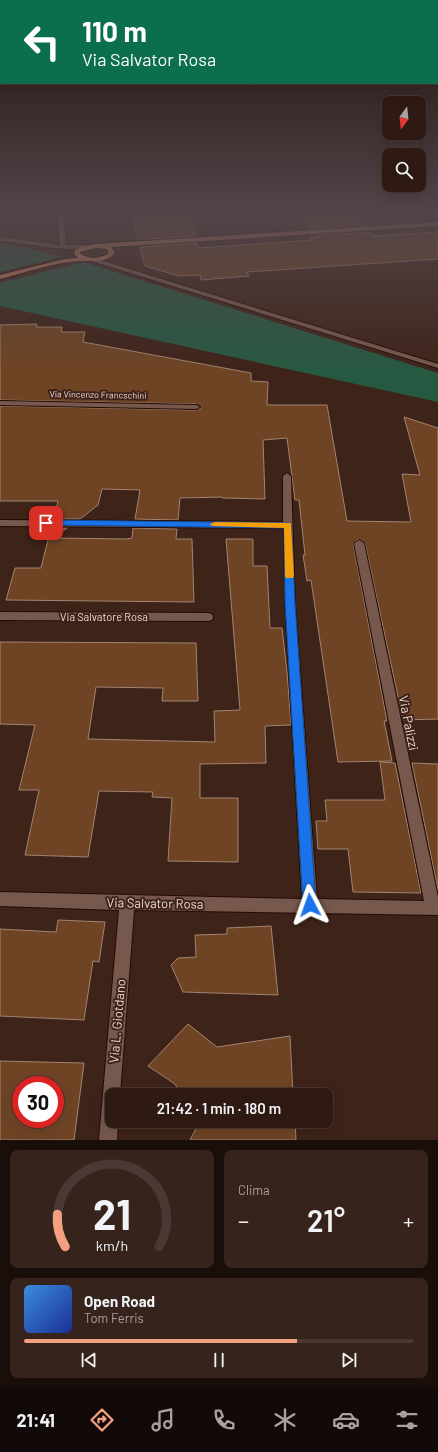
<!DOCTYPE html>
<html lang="it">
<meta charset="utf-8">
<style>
body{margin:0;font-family:Barlow,sans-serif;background:#36231c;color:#f1f3f6;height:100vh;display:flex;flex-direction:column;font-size:15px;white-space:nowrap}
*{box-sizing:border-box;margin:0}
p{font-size:13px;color:#a7a1a0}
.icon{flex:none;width:22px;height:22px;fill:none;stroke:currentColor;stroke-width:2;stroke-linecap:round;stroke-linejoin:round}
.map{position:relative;height:1140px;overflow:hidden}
.details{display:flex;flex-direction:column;gap:10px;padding:10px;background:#190e0a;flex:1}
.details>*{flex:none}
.hud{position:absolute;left:0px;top:0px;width:438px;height:84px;box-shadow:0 4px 16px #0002,0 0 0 1px #493833;background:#0b6e4f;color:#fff;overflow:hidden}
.needle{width:26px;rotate:195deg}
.controls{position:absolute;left:382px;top:96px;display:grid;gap:8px}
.controls a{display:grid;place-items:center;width:44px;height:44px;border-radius:8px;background:#2e1a13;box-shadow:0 4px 16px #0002,0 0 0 1px #493833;font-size:20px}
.speed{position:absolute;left:12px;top:1076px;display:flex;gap:8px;font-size:20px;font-weight:700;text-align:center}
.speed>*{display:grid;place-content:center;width:52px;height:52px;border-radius:50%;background:#2e1a13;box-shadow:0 4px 16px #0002,0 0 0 1px #493833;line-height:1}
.speed .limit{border:6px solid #d22;background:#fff;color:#111}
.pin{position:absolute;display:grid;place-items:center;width:34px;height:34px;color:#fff;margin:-17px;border-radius:8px;box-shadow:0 2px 6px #0006}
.me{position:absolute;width:44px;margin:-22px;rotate:356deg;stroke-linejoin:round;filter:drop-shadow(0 0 3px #0008)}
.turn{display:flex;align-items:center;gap:14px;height:84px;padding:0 16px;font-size:18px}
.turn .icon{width:52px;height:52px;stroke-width:2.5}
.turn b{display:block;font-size:28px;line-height:34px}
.big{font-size:30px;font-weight:600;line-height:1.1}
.details .widget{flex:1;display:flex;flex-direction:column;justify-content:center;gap:6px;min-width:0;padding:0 14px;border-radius:8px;background:#36231c}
.details .dial{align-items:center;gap:0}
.dial svg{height:104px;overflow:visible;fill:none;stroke:#493833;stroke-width:7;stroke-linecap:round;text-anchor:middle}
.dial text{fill:#f1f3f6;stroke:none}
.song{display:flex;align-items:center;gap:12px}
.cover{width:48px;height:48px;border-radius:6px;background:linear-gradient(135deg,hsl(210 70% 55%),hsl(230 70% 35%))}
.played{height:4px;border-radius:2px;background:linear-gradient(90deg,#f3a081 70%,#493833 70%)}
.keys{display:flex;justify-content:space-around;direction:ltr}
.heat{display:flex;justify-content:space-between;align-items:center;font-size:22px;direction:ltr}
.details .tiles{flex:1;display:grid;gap:10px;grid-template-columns:1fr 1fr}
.widget:last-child{grid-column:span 2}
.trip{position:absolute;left:105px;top:1088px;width:228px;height:40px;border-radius:8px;background:#2e1a13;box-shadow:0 4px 16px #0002,0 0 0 1px #493833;font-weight:600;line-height:40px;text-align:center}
.tabs{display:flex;height:64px;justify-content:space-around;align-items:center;background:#120a08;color:#a7a1a0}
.tabs .icon{width:28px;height:28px}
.tabs .current{color:#f3a081}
.tabs b{font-size:18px;color:#f1f3f6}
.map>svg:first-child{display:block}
.green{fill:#275942}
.building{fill:#6f4425;stroke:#a18471;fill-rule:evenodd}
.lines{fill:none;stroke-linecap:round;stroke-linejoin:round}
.minor-casing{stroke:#240c04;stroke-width:2}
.major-casing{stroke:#240c04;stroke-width:2}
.minor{fill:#77584d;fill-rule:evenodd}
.major{fill:#c7805e;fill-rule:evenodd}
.route{fill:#1a73e8;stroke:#114b97}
.slow{fill:#f59e0b}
.labels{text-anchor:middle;stroke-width:4;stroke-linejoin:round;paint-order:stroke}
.far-street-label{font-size:9px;fill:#ead8d1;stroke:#3e2319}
.street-label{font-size:11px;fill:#ead8d1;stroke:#3e2319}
.near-street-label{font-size:13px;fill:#ead8d1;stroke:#3e2319}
</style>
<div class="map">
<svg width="438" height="1140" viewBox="0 0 438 1140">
<rect width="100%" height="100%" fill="#3e2319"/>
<path class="green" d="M0 242 62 257 0 272Z
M83 262 438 373V402L0 306V283Z"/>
<path class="building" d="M298 212H354L364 225 311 229Z
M191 217 196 236 138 240 133 220Z
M369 232 372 236 438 232V259L247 272 249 276 201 280 200 275 179 276 145 266 140 247 197 243 199 248 312 240 310 238 318 237 316 235Z
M37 324 36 327H62L61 332H85L83 342 251 373V381L268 382 267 405H327L347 521 411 522 402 474 420 475 404 417 438 428V719L403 720 365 543 358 539 353 543 387 721H384L392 761 338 762 311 580 307 581 303 555H305L299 500H295L287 438 263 440 265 499 223 498 222 497 180 498 178 520 135 519 140 490 102 489 98 505 80 519H54L58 501H0V406L196 410 201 408 196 404 0 400V325Z
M51 528H67L54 538 127 539 132 538 133 528 177 529 176 539H192L194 602 6 600 15 568H41Z
M226 539H253V566H267L270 628H282L287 672 291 725 265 726 266 763 200 764V798H238V862L168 861 172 798 152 797 153 792 99 791 88 857 25 855 39 790H19L35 725 0 724V642L196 643 198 701H162L163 688 96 687 88 739 215 742 214 711 240 710Z
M380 762 395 763 421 893 353 892 348 849H318L316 821H327L325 800H385Z
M412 763 438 764V890Z
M58 920 105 922 99 962 93 961 84 1020 0 1016V929L56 932Z
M271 926 278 995 183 992 171 965 178 958 196 957 195 935 227 934V928Z
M188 1024 217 1047 290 1036 293 1095H181L175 1084 148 1066Z
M0 1061 84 1063 74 1140H0ZM21 1085H55V1119H21Z
M200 1121H295L296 1140H190Z"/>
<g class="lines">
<g class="minor-casing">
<path id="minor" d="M57 212H63L66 245H87L89 246V248L63 249 0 241V237L60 245Z
M90 257 438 364V368L88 260 87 259Z
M0 401 196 405 200 407 196 409 0 405Z
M287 473 291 476 295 603 317 899 424 901 354 543 359 540 364 543 438 897V915L134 910 120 1095H112V1121H118L117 1140H99L119 910 0 906V892L302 899 285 603 284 528 0 526V520L283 522V476Z
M0 612 208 613 212 614 213 617 212 620 208 621 0 620Z"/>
</g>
<g class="major-casing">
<path id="major" d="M438 222V226L111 247 115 253C107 262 97 261 86 261 57 261 28 272 0 279V275L64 259 78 258 74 254 75 250 81 247 96 244ZM96 248 107 249 109 253C100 259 89 260 80 253V252Z"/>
</g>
<use href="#minor" class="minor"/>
<use href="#major" class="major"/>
</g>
<linearGradient id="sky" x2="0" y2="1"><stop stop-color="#22130e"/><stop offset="0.57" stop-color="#524549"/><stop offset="1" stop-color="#524549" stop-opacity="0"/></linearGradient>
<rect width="438" height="372" fill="url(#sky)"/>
<path class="route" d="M46 520 291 523 295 603 316 905 314 910 310 912 305 910 303 905 285 603 284 528 42 525 41 523Z"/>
<path class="slow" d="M215 522 291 523 294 576 293 578H286L285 576 284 528 212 526 210 525 212 523Z"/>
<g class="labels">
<g class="far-street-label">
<text transform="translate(98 395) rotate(1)" y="3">Via Vincenzo Francschini</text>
</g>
<g class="street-label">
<text x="104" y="621">Via Salvatore Rosa</text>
</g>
<g class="near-street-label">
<text transform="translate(409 723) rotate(79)" y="5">Via Palizzi</text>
<text transform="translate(155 903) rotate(1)" y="5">Via Salvator Rosa</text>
<text transform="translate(117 1021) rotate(-85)" y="5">Via L. Giotdano</text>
</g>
</g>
</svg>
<div class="controls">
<a><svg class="needle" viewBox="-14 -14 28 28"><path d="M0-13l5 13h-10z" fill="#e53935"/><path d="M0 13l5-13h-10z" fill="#a7a1a0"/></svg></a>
<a><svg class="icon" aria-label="search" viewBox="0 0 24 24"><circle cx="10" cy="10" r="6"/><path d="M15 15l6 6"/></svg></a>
</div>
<div class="speed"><div class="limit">30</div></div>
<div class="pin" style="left:46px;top:523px;background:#d93025"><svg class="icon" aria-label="arrive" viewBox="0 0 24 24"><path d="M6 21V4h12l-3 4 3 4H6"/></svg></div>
<svg class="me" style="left:310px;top:905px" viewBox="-20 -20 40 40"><path d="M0-17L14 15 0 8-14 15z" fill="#1a73e8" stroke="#fff" stroke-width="4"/></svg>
<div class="trip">21:42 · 1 min · 180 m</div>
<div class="hud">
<div class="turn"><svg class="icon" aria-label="left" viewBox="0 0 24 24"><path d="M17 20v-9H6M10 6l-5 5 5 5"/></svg><div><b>110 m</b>Via Salvator Rosa</div></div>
</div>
</div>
<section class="details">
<div class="tiles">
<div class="widget dial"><svg viewBox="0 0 100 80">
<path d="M14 69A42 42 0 1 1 86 69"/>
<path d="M14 69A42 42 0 0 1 8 44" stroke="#f3a081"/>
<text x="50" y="56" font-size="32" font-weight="700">21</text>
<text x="50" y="72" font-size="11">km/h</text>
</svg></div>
<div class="widget"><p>Clima</p>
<div class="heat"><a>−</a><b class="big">21°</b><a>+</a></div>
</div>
<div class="widget">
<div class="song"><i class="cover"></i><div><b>Open Road</b><p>Tom Ferris</p></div></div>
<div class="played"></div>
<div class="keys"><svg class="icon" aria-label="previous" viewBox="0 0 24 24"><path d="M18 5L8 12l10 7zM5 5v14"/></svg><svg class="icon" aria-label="pause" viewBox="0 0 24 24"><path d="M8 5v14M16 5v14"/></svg><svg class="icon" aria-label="next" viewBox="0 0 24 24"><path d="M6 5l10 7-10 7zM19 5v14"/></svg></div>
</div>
</div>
</section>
<nav class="tabs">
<b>21:41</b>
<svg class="icon current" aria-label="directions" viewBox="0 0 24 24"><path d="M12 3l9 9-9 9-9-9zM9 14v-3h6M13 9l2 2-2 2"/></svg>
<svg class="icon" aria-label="music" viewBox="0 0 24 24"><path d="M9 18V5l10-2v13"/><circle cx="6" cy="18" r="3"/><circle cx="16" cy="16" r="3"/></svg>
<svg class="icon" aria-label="phone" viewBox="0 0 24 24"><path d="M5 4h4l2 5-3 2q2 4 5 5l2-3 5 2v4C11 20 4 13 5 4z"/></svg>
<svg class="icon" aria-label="climate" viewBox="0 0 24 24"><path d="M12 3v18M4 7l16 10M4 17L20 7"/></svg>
<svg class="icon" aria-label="car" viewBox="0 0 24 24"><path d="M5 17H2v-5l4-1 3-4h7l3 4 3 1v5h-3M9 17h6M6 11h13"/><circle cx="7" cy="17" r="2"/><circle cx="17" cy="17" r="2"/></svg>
<svg class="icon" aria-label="filters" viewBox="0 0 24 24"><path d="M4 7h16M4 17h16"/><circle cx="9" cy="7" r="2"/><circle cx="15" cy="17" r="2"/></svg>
</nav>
